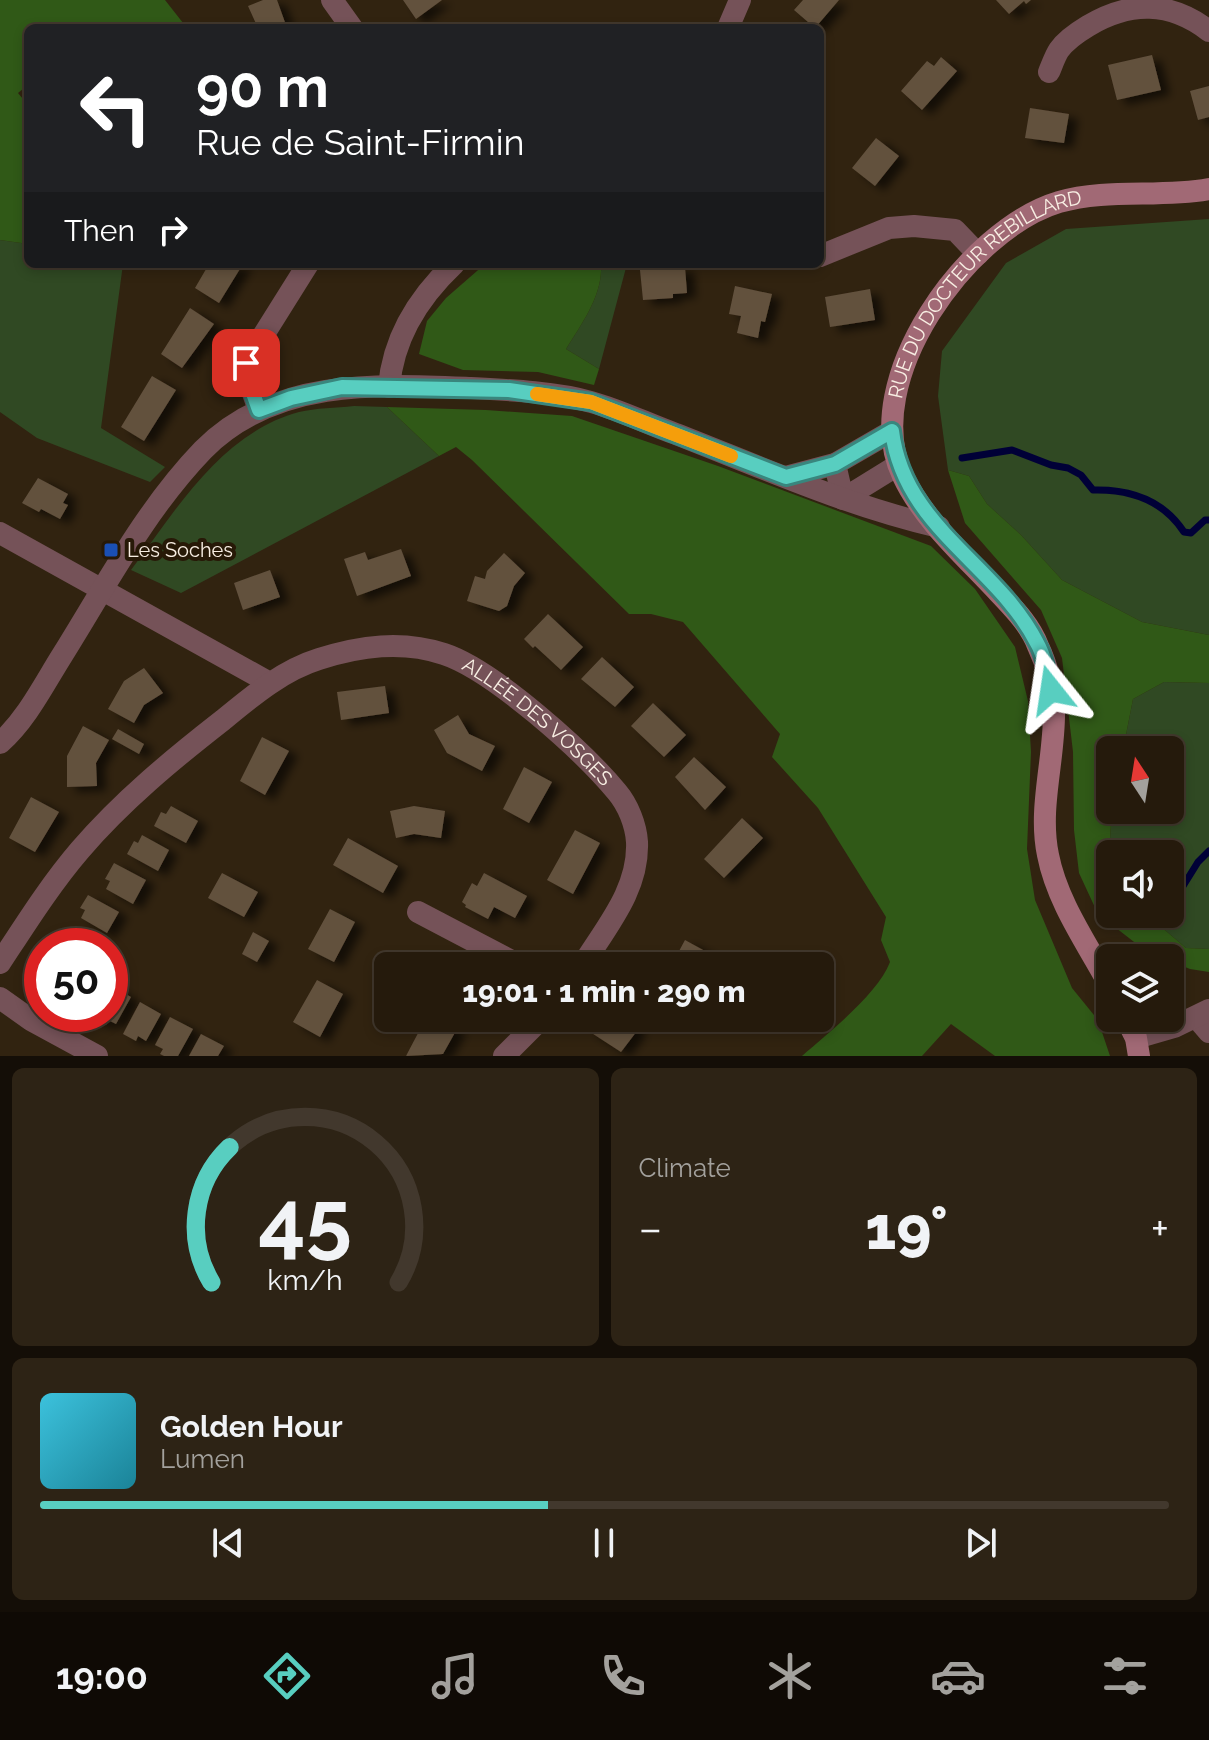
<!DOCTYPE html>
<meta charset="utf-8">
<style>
body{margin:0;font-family:Raleway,sans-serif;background:#2d2315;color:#f1f3f6;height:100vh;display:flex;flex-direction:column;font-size:30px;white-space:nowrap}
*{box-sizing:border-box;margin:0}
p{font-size:26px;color:#a3a19d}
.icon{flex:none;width:44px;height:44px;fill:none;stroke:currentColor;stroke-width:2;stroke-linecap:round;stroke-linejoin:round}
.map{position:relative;height:1056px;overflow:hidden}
.sheet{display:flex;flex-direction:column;gap:12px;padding:12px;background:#140e07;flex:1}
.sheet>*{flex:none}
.hud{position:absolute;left:24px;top:24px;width:800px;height:244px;border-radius:12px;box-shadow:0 4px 12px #0003,0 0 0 2px #42382d;background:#202124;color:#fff;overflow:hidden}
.needle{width:52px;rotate:348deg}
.buttons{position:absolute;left:1096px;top:736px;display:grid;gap:16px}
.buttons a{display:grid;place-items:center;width:88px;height:88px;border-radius:12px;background:#251a0c;box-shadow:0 4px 12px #0003,0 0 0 2px #42382d;font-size:40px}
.speed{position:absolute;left:24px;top:928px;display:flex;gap:16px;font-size:40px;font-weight:700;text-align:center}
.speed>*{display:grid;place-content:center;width:104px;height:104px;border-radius:50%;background:#251a0c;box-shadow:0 4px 12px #0003,0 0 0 2px #42382d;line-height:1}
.speed .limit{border:12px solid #d22;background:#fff;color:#111}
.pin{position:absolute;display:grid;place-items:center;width:68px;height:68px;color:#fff;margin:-34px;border-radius:16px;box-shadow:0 4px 12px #0006}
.me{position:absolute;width:88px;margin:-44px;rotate:345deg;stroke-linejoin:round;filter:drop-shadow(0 0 6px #0008)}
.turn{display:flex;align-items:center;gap:28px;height:168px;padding:0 40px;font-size:36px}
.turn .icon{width:104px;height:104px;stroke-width:2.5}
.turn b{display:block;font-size:56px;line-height:68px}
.then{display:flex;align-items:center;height:76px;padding:0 40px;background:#0003;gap:16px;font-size:30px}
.big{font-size:60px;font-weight:800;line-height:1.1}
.sheet .tile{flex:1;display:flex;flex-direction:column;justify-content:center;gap:12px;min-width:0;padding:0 28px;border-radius:12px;background:#2d2315}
.sheet .dial{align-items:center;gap:0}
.dial svg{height:208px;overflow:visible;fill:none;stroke:#42382d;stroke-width:7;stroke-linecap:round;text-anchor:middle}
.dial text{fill:#f1f3f6;stroke:none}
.song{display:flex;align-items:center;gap:24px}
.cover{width:96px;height:96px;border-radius:12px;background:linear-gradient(135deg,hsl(190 70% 55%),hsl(190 70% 35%))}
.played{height:8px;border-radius:4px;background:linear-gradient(90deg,#58cec0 45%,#42382d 45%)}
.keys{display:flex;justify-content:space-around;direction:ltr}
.heat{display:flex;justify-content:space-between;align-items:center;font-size:44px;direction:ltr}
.sheet .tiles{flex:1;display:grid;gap:12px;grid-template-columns:1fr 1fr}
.tile:last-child{grid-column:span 2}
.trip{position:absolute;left:374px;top:952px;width:460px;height:80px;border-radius:12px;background:#251a0c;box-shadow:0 4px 12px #0003,0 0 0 2px #42382d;font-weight:800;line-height:80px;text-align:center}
.tabs{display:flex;height:128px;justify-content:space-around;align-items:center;background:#0f0a05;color:#a3a19d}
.tabs .icon{width:56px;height:56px}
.tabs .on{color:#58cec0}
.tabs b{font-size:36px;color:#f1f3f6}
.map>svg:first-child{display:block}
.green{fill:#304923}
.forest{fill:#305917}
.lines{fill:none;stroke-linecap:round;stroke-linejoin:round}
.stream{stroke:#000037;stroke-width:7}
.building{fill:#62513e;filter:url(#shadow)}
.minor{stroke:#755258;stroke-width:22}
.tertiary{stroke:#755258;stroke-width:22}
.secondary{stroke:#a16975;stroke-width:22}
.route-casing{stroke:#39867d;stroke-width:20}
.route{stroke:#58cec0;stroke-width:14}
.slow{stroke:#f59e0b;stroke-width:14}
.transit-dot{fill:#1a4fb4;stroke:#271907;stroke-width:3}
.labels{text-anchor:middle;stroke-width:8;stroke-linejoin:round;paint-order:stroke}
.street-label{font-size:20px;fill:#f8eee3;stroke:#271907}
.poi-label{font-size:20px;fill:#f8eee3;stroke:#271907;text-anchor:start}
</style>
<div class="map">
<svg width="1209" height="1056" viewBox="0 0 1209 1056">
<defs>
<filter id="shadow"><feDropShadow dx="9" dy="5" stdDeviation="4" flood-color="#0009"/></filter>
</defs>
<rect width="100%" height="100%" fill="#312310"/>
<path class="green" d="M1209 219V635L1142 622 1062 580 1021 535 987 504 969 476 948 470 938 396 942 351 1006 263 1066 229Z
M0 240 28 244V264H123L101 428 165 467 150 482 37 438 0 412Z
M601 264H627L599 369 566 349C582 323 603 295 601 264Z
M354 406 387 407 439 456 181 593 131 570C176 510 221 433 299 412 316 408 336 408 354 406Z
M1164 682 1209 683V949L1186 948 1146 914H1170V854L1109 853 1112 810H1170V750H1123L1133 699Z"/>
<path class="forest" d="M0 0H165L187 28H28V85L18 93 28 105V244L0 240Z
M485 264H601C603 295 582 323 566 349L599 369 594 385 538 372 463 370 419 354 427 321 446 298Z
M387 407 486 410 572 416 718 466 931 546 975 589 1015 647 1028 701 1031 752 1027 849 1035 900 1072 988 1098 1020 1110 1056H995L951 1024 922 1056H802C828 1033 878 994 890 962L881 940 886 917 818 808 772 757 780 734 683 622 651 614H629L472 460 456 447 439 456Z
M948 470 969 476 987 504 1021 535 1062 580 1142 622 1209 635V683L1164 682 1133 699 1123 750H1110V810H1112L1109 853 1110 914H1146L1186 948 1209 949V972L1190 969 1170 961V958L1147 952 1098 914 1079 873 1074 830 1073 752 1062 658 1041 610 965 523Z"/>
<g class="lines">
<path class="stream" d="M962 458 1012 450 1051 465 1068 468 1081 475 1093 490C1130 489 1163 500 1184 532L1191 533 1205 520H1209
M1170 907 1198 862 1209 851
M1142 923 1160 914"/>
</g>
<path class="building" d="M263 0H277L287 28H258L248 6Z
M403 0H442L416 19Z
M803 0H839L815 28 794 10Z
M996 0H1031L1026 4 1024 1 1009 14Z
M1152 55 1161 90 1117 100 1108 65Z
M941 57 957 71 922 110 901 91 927 61 934 66Z
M1209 86V117L1198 120 1190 91Z
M1030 108 1069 114 1064 143 1025 138Z
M876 138 899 156 875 186 852 168Z
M209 264H243L219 303 195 288Z
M685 267 687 293 673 294V298L643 300 640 270Z
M735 286 772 294 765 322 761 321 758 338 737 333 741 316 729 314Z
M870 289 875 320 830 327 825 297Z
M190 308 214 324 182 368 161 354Z
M152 376 176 390 144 441 121 427Z
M38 478 68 494 63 503 68 505 60 519 41 509 39 512 22 503Z
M401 549 411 576 357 596 344 559 365 552 368 560Z
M504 553 525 573 514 586 507 606 499 611 467 601 475 576 485 579 487 571Z
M270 570 280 597 243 610 234 583Z
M548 614 583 647 561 670 535 646 533 648 524 639Z
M602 657 634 687 615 707 581 679Z
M144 668 163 693 144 705 134 723 108 709 124 681Z
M385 686 389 713 341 720 337 692Z
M653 703 686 735 664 757 631 726Z
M458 715 469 734 495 746 482 771 447 753 434 730Z
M83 726 109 740 96 763 97 786 67 787V756Z
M118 729 144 744 139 754 112 739Z
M262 737 289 751 265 795 240 781Z
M694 757 726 787 705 810 675 777Z
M524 767 552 782 529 823 503 809Z
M31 797 59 812 35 852 9 838Z
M171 806 198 821 186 843 154 826 161 812 166 814Z
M414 806 445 811 441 838 414 834 396 838 390 811Z
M742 818 763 838 724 878 704 859Z
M575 830 600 843 573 894 547 880Z
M142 835 169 850 158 871 127 854 134 841 138 843Z
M348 838 398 866 383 893 333 865Z
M114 863 146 880 133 904 106 889 110 881 105 879Z
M222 873 258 892 244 917 208 898Z
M484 873 527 896 515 918 494 907 488 919 465 907 466 905 462 902 472 883 477 886Z
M88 895 119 912 107 933 81 918 85 910 80 908Z
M330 909 355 922 334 962 308 949Z
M253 932 269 941 257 962 242 954Z
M685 940 714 956 709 966H671Z
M456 952 482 966H448Z
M317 980 343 994 320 1037 293 1022Z
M110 985 131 997 116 1024 108 1020 106 1025 86 1014H110Z
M140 1002 161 1014 146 1041 138 1036 136 1041 123 1034Z
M170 1017 193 1029 178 1056H164L160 1054 163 1049 155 1045Z
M426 1018H437L457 1029 443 1054 406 1056Z
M596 1018H640L633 1028 637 1031 621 1052 587 1030Z
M201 1034 224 1046 218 1056H189Z"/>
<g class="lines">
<g class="minor">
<path d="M332 0 352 28"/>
<path d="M728 28 740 0"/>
<path d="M1049 72C1052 65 1055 56 1059 50 1066 40 1078 32 1088 26 1130 1 1170 1 1209 31"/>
<path d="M820 256 889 228 914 226 955 230 978 254"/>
<path d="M389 387C393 338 419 297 454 264"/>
<path d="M259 410 245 371 246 363 308 264"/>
<path d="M835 464 843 499 898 465"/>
<path d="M786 477 835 464 892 431"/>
<path d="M0 533 270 683"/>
<path d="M0 743C27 719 44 684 63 654 106 585 146 509 203 450 274 378 378 384 471 388 509 390 555 392 591 402 620 410 648 424 676 434 763 468 848 506 939 527"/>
<path d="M418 912 521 966"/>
<path id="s1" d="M0 963C25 925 50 885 80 850 122 801 173 759 223 720 252 696 283 670 319 659 360 646 402 640 444 654 493 670 583 751 617 792 628 805 636 825 637 842 639 890 606 927 582 966"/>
<path d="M0 998 31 1020 97 1056"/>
<path d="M1197 1018 1209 1032"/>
<path d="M504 1056 542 1018"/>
</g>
<path class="tertiary" d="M1136 1038 1174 1027 1209 1010"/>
<g class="secondary">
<path id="s2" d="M1110 986C1088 945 1057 902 1048 855 1038 808 1055 758 1054 710 1054 690 1047 665 1038 646 1030 625 1014 609 999 593 966 557 924 521 903 476 857 381 968 229 1059 202 1107 188 1160 198 1209 189"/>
<path d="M1126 1018 1136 1038 1139 1056"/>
</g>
</g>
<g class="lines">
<g class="route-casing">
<path id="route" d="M246 363 245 371 259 410 291 398 342 387 509 390 591 402 786 477 835 464 892 431C904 528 997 564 1037 643 1045 657 1048 675 1051 690"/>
</g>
<use href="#route" class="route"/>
<path class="slow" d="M537 394 591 402 731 456"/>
</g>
<rect class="transit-dot" x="103" y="542" width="16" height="16" rx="4"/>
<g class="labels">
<g class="street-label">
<text dy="7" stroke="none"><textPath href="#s2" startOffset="800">RUE DU DOCTEUR REBILLARD</textPath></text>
<text dy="7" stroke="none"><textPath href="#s1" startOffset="690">ALLÉE DES VOSGES</textPath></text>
</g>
<g class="poi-label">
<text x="127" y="557">Les Soches</text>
</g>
</g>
</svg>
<div class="buttons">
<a><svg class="needle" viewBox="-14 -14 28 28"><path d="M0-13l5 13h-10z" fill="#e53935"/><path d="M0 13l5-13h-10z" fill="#a3a19d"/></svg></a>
<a><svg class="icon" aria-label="sound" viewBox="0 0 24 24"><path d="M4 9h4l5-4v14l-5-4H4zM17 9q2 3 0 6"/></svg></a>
<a><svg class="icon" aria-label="layers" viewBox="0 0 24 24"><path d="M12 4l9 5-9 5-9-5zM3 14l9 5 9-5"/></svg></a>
</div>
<div class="speed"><div class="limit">50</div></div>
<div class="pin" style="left:246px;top:363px;background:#d93025"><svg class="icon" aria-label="arrive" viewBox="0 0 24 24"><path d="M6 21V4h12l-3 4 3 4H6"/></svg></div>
<svg class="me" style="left:1051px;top:690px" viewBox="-20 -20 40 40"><path d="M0-17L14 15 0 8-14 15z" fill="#58cec0" stroke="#fff" stroke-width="4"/></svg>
<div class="trip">19:01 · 1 min · 290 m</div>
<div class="hud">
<div class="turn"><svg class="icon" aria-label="left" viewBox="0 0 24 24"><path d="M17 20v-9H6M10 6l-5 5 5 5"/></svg><div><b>90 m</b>Rue de Saint-Firmin</div></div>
<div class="then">Then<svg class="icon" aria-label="right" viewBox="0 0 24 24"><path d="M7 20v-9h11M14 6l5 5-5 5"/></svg></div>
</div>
</div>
<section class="sheet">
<div class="tiles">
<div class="tile dial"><svg viewBox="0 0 100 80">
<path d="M14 69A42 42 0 1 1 86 69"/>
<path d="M14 69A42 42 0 0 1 21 17" stroke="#58cec0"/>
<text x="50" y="56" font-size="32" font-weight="700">45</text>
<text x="50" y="72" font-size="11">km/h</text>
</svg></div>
<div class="tile"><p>Climate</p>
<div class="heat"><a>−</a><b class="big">19°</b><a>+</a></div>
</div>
<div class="tile">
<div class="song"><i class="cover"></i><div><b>Golden Hour</b><p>Lumen</p></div></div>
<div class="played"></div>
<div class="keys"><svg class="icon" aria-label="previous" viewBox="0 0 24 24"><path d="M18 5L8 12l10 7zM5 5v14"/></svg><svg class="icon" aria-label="pause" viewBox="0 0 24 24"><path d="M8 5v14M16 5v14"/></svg><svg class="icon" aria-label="next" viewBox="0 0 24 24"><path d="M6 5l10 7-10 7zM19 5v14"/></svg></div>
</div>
</div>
</section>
<nav class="tabs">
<b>19:00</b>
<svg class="icon on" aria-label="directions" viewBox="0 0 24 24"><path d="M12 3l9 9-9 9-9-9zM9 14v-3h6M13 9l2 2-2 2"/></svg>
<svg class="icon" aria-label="music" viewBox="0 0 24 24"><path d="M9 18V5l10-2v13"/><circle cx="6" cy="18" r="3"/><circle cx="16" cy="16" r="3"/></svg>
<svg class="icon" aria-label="phone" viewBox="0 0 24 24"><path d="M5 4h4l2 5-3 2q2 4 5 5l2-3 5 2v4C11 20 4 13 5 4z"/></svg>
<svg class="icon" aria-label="climate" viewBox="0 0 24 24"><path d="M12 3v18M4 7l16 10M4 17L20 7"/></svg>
<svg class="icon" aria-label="car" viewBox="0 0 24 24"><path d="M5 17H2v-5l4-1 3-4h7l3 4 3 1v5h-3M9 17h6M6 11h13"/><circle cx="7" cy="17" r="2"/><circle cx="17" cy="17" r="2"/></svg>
<svg class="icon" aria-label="filters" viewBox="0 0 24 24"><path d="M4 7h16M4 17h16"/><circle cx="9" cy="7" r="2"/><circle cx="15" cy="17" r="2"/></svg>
</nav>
